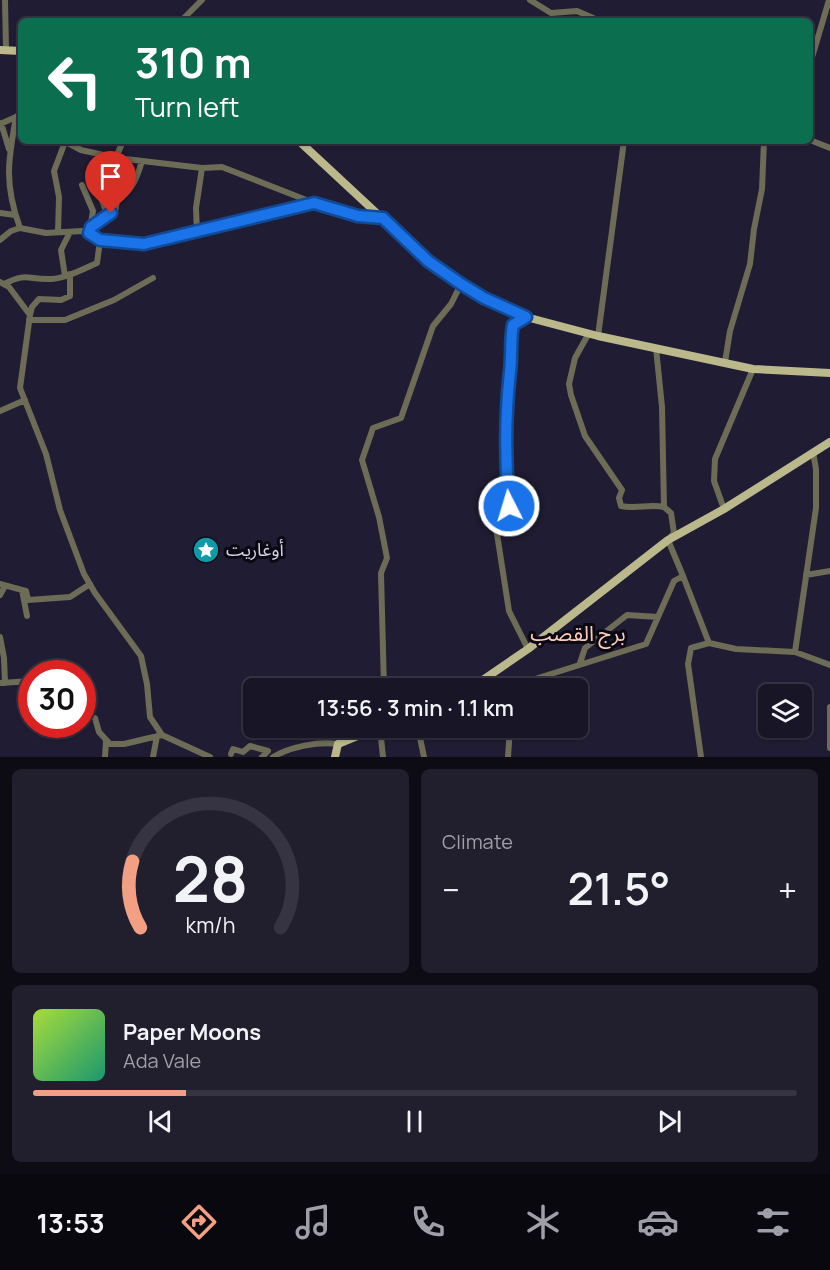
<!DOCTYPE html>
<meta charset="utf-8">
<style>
body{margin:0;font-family:Manrope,"Noto Sans Arabic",sans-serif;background:#211e2e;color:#f1f3f6;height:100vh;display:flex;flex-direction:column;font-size:22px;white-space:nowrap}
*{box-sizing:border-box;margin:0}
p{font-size:20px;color:#9f9fa7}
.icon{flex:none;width:33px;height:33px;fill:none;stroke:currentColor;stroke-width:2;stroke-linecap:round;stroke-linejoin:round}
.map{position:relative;height:757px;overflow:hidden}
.drawer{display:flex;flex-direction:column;gap:12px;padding:12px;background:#0d0c15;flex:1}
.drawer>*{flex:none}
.guide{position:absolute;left:18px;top:18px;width:795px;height:126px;border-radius:9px;box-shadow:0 2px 4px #0004,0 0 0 2px #363443;background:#0b6e4f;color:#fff;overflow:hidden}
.buttons{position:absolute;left:758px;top:684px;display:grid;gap:12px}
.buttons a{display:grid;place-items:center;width:54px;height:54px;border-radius:9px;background:#181526;box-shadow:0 2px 4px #0004,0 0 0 2px #363443;font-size:30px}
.speed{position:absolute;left:18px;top:660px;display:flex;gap:12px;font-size:30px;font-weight:700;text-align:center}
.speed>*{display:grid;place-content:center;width:78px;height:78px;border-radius:50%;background:#181526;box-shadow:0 2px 4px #0004,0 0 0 2px #363443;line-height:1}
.speed .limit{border:9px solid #d22;background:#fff;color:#111}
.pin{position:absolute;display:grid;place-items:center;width:51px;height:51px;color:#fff;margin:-62px -26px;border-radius:50% 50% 50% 0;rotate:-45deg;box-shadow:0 0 6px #0007}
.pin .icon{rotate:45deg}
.me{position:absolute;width:66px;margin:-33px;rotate:355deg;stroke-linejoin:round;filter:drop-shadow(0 0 4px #0008)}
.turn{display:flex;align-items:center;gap:21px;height:126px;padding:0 18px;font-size:27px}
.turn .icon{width:78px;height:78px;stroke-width:2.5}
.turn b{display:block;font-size:42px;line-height:51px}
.big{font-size:45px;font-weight:600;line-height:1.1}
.drawer .tile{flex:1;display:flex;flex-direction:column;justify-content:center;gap:9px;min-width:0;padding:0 21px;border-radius:9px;background:#211e2e}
.drawer .dial{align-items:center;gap:0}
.dial svg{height:156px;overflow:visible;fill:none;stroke:#363443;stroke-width:7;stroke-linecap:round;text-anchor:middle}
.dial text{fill:#f1f3f6;stroke:none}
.song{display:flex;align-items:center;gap:18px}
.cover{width:72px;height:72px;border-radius:9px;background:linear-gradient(135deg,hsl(80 70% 55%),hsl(160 70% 35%))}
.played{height:6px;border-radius:3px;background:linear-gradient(90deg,#f39f83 20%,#363443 20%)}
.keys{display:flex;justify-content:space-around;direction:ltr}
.heat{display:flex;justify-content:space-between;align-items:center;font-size:33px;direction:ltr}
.drawer .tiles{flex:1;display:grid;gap:12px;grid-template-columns:1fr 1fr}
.tile:last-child{grid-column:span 2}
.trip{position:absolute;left:243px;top:678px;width:345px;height:60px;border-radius:9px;background:#181526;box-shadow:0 2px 4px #0004,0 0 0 2px #363443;font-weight:600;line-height:60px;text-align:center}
.tabs{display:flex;height:96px;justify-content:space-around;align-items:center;background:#0a080f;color:#9f9fa7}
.tabs .icon{width:42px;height:42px}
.tabs .on{color:#f39f83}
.tabs b{font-size:27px;color:#f1f3f6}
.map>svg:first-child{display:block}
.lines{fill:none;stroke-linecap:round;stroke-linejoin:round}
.minor{stroke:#6d6c57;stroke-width:6}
.major{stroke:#bbb98c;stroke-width:8}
.route-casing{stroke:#114b97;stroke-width:15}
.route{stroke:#1a73e8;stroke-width:10}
.labels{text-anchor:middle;stroke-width:6;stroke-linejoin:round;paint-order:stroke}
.poi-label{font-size:18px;fill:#d6d4e4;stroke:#0a0812;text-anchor:start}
.quarter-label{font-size:21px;fill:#fcccbb;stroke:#0a0812}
</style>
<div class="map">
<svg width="830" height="757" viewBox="0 0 830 757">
<rect width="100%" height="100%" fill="#201c33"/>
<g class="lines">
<path class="minor" d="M5 0 6 50
M530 0 551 13 577 11 600 21
M181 21 202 0
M810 64 829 0
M1 123 9 149
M0 124 16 117 21 118
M810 140 830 148
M64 141 81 150 117 158 202 168 222 167 314 203
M82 185 93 211 90 229
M0 213 15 215
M108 216 100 195 123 141
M91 227 115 212 117 201C132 191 137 178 142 161
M20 228C4 184 8 161 16 117L21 112
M58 232 59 197 54 171 65 142
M197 233 196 208 202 168
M0 240 11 231 20 228 46 233 82 231 100 241 144 245 314 203 358 215 381 218
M65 276 61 250 70 232
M0 282 9 287 30 315 20 388 46 454 60 510 84 574 95 593 141 656 147 684 150 717 162 735 210 757
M4 284C27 272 28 280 51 279 67 278 83 269 97 263L100 241
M30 315 32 307 39 299 61 300 70 296V274
M526 317 513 325C510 341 512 356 510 372 505 417 505 460 509 506L495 521 509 611 528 649
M29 320H65L114 300 153 278
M589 333 575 358 569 384 571 395 585 436 622 490 619 498 621 506C636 509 650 504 664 507
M598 336 624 141
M725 362 730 331 750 264 754 229 762 189 764 141
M0 411 25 400
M724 509 714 481 715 459 753 369
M806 575 830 571
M683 576 709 643 736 649 795 652 830 665
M0 584 22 590 27 616
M22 590 26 591 28 600 70 597 90 584
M0 595 5 586
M0 637 4 658 5 683
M795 652 816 508V469L813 452
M580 663 585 648 627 615 658 617
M482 682 535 679 646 644 674 581 683 576 668 540 674 533 671 513 664 507 662 407 656 348
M0 683 32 681
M384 688 381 573 387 558 379 517 362 460 373 428 401 418 433 326 451 304 461 284
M830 707V748
M82 714 95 718 99 732 110 744H124L162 735
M380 728 383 757
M418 728 424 757
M231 754 233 749 243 752 250 746 268 751 262 757
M105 757 106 741
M153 757 157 736
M273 757C290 747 318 741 338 744
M508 757 510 728
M701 757 688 664 691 648 709 643"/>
<path class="major" d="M0 50 21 51
M299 141 428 261 484 298 526 317 598 336 753 369 830 373
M471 688 528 649 668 540 724 509 830 442
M335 757 338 744 377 728"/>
</g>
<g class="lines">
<g class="route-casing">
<path id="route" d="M111 213 91 227 89 233 100 240 144 244 314 203 358 216 383 218 428 261 461 284 484 298 526 317 513 325C510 341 512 356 510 372 505 417 505 460 509 506"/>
</g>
<use href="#route" class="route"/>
</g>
<defs>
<g id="sight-disc" transform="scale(1.35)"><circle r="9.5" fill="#0f9aa8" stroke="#0a0812"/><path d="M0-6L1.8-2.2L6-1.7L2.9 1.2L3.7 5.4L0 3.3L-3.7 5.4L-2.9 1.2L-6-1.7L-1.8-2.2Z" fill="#fff"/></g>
</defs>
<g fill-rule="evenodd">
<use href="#sight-disc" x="206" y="550"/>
</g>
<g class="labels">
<g class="poi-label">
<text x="226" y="556">أوغاريت</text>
</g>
<g class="quarter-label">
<text x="578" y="641">برج القصب</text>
</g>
</g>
</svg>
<div class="buttons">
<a><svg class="icon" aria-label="layers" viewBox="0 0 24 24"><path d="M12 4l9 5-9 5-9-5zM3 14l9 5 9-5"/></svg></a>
</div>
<div class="speed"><div class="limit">30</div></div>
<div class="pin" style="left:111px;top:213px;background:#d93025"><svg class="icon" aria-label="arrive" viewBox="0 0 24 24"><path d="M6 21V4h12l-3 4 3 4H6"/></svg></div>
<svg class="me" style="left:509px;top:506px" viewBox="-20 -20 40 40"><circle r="17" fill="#1a73e8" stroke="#fff" stroke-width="3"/><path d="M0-11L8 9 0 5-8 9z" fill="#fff"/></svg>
<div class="trip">13:56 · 3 min · 1.1 km</div>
<div class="guide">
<div class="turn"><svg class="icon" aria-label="left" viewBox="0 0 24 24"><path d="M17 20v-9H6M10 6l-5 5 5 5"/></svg><div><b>310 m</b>Turn left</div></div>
</div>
</div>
<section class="drawer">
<div class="tiles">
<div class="tile dial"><svg viewBox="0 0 100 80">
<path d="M14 69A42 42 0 1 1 86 69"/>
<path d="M14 69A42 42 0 0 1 10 35" stroke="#f39f83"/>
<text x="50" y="56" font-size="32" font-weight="700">28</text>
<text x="50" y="72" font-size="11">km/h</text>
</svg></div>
<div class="tile"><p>Climate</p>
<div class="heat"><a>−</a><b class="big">21.5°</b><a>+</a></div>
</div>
<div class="tile">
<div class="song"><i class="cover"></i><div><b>Paper Moons</b><p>Ada Vale</p></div></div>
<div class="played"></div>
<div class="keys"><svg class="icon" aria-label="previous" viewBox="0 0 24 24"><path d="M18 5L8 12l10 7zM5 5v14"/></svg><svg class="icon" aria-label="pause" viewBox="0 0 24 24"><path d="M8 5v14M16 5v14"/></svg><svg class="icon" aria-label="next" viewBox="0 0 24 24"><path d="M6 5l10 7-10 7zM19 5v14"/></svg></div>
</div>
</div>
</section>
<nav class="tabs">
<b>13:53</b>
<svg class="icon on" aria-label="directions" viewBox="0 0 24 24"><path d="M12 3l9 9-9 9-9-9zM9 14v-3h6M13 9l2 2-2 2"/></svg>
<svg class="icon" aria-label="music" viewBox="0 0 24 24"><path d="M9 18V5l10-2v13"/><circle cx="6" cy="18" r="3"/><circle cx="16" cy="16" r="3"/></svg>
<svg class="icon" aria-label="phone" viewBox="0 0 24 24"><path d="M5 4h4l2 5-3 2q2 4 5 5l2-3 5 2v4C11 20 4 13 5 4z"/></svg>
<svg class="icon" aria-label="climate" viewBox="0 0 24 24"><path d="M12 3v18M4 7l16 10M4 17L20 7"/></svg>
<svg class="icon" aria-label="car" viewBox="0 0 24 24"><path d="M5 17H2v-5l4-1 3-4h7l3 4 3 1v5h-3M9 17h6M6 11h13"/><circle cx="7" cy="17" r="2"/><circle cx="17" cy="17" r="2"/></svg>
<svg class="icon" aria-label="filters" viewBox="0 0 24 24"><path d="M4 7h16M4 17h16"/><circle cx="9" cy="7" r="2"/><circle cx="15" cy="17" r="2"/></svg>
</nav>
